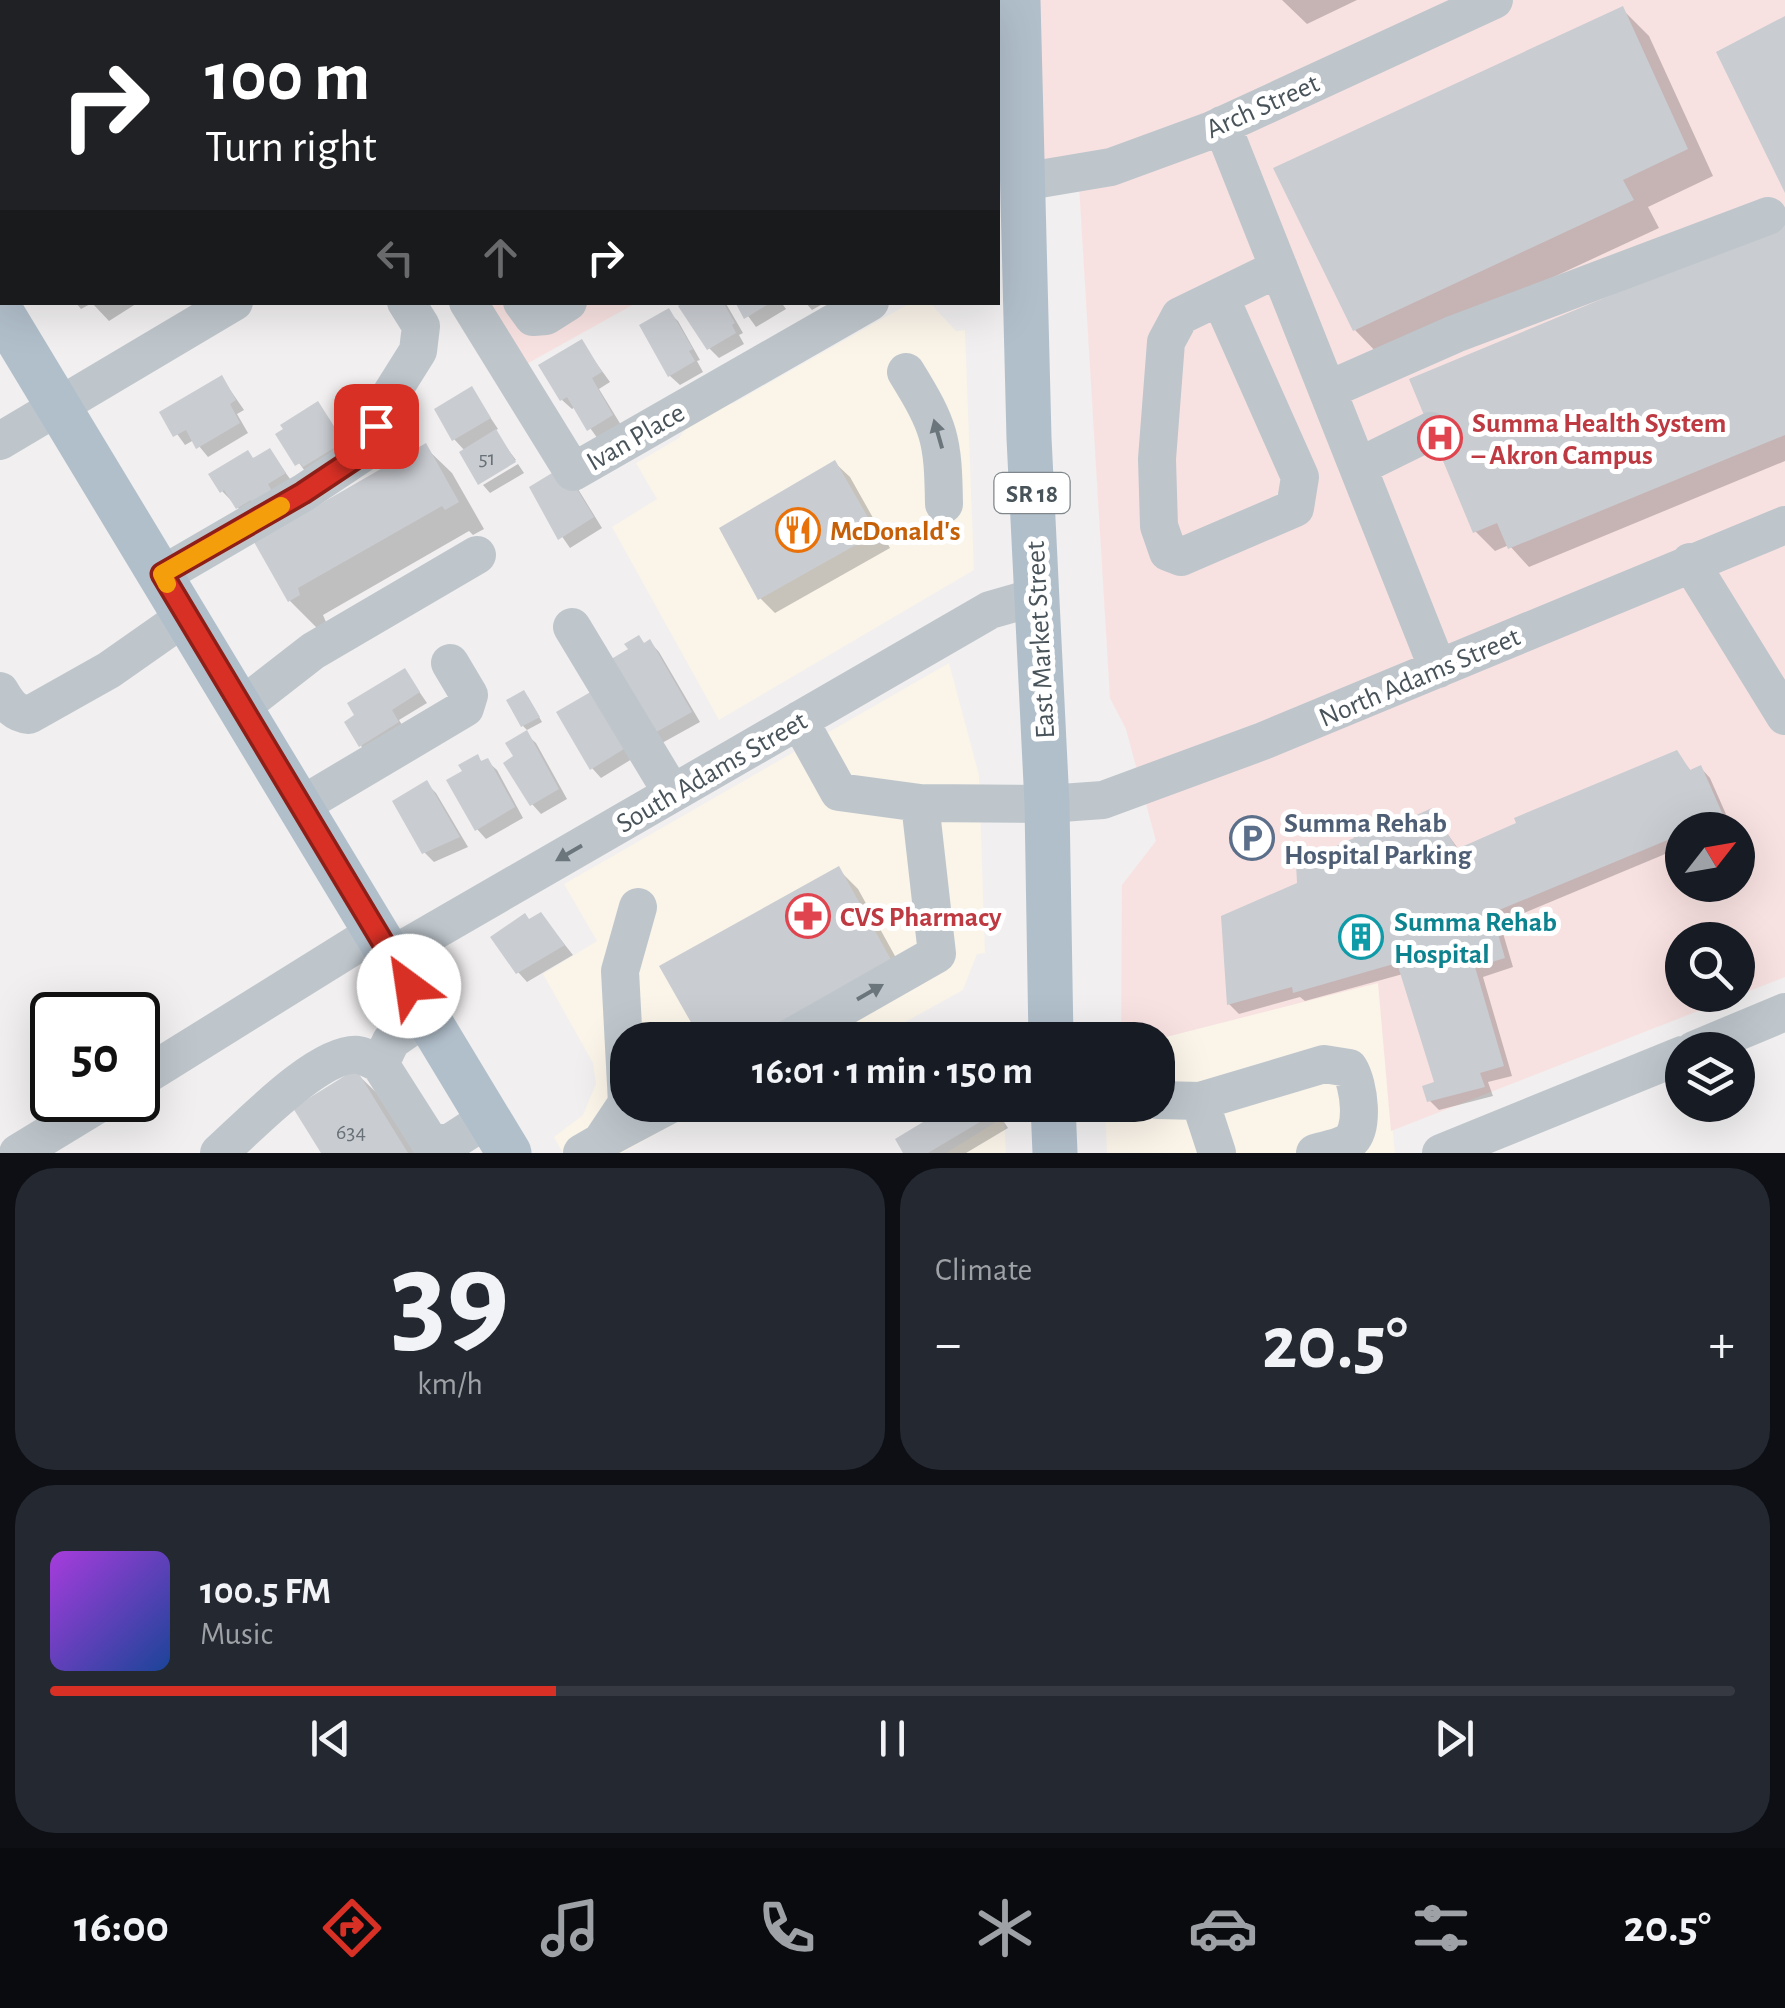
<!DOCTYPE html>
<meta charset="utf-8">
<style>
body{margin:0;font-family:"Alegreya Sans",sans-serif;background:#242831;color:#f1f3f6;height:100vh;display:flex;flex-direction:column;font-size:38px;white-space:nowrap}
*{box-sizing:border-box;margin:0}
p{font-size:32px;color:#9ea1a6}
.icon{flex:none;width:55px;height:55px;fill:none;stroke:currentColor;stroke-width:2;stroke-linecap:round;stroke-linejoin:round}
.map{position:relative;height:1153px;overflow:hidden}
.sheet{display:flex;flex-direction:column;gap:15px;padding:15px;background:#0d0f14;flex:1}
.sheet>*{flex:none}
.guide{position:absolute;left:0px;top:0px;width:1000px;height:305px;box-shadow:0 10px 40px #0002;background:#202124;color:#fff;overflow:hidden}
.needle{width:65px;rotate:59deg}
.fabs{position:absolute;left:1665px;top:812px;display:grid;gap:20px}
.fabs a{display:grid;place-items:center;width:90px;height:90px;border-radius:50%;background:#171b24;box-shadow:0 10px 40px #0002;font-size:50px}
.speed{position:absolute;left:30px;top:992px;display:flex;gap:20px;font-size:50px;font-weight:700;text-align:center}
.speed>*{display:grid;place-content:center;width:130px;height:130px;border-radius:50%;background:#171b24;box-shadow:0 10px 40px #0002;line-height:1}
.speed .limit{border:5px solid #111;border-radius:15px;background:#fff;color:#111}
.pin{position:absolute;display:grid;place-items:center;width:85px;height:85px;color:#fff;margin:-42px;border-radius:20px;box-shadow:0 5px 15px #0006}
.me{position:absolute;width:110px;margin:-55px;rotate:329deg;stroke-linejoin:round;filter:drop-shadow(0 0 8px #0008)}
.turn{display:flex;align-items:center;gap:35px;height:210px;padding:0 40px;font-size:45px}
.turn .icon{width:130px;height:130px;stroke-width:2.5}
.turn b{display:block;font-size:70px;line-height:85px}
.lanes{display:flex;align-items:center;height:95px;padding:0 40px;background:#0003;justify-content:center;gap:50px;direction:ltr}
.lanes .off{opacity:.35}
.big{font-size:75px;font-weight:700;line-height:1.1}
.sheet .card{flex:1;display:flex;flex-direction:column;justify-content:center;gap:15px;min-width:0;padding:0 35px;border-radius:40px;background:#242831}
.sheet .dial{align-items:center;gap:0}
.dial b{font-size:130px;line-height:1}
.song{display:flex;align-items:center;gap:30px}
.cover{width:120px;height:120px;border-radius:15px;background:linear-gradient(135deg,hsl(280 70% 55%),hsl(220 70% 35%))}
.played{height:10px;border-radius:5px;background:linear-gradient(90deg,#d93025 30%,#363941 30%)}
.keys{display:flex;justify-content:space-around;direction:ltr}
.heat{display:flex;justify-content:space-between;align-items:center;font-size:55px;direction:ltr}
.sheet .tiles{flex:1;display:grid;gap:15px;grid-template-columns:1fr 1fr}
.card:last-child{grid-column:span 2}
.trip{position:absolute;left:610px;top:1022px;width:565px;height:100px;border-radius:40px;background:#171b24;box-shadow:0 10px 40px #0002;font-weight:700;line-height:100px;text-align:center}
.tabs{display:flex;height:160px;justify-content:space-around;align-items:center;background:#090b0e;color:#9ea1a6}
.tabs .icon{width:70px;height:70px}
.tabs .on{color:#d93025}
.tabs b{font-size:45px;color:#f1f3f6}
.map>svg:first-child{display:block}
.commercial{fill:#faf4e9}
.medical{fill:#f8e2e1;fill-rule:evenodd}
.shadow{fill:#0003}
.building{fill:#c9ccd1}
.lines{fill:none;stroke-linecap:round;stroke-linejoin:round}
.minor{stroke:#bec6cc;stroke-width:38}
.major{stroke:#b1bfcb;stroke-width:45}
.oneway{fill:#6b767c}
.route-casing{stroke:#8d1f18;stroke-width:25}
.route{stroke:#d93025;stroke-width:18}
.slow{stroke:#f59e0b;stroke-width:18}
.labels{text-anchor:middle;stroke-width:10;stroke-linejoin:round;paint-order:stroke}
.number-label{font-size:22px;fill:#687178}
.shield{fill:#fff;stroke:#7f878c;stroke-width:2.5}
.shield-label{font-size:25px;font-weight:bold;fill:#48535a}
.street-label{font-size:28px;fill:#48535a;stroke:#fff}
.health-label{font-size:28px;font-weight:bold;fill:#be3a42;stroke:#fff;text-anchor:start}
.food-label{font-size:28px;font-weight:bold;fill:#c56008;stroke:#fff;text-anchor:start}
.service-label{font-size:28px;font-weight:bold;fill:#4e5e75;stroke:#fff;text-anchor:start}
.culture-label{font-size:28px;font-weight:bold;fill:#0d838f;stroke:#fff;text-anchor:start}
</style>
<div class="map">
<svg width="1785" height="1153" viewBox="0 0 1785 1153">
<rect width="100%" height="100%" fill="#f1efef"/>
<path class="commercial" d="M910 303H930L956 331 965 330 974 570 719 720 612 527 657 499 636 463 679 438 686 429 716 408 734 403Z
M949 663 979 775 985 953 977 954 963 990 873 1040H628V1105H706L622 1153H563L554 1137 583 1115 596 1084 593 1063 543 974 597 941 564 884Z
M1379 982 1395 1153H1107L1105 1105H1158V1040H1154Z
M1004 1117 1006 1153H946Z"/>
<path class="medical" d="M137 0H1785V977L1391 1131 1378 983 1154 1040H1121L1122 885 1156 841 1126 729 1110 698 1078 168 998 177V2ZM1682 830H1738V885H1682ZM1682 940H1738V995H1682Z
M483 303H636L523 366Z"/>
<path class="shadow" d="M1282 0H1357L1307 24Z
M1622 9 1649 36 1713 176 1648 207 1659 228 1381 357 1355 330Z
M0 31 2 34 0 105Z
M1785 226V461L1529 567 1509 545 1495 551 1475 531Z
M75 302H139L109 321 92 303 81 309Z
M690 302H725L743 333 739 335 744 344 719 358 709 348Z
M738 302H781L786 309 756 327Z
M805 302H826L812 310Z
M668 312 678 321 700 360 697 361 703 372 680 385 670 376Z
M581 342 610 382 599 389 621 425 598 439 575 407 572 409 562 400Z
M222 378 244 410 237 414 248 433 208 457 194 440 185 445 162 413Z
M472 390 498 429 494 431 516 460 479 482 465 451 454 439Z
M318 405 351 452 307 474 279 435Z
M425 447 452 473 484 529 473 535 469 531 323 615 326 622 317 628 290 601 257 543Z
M270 451 293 483 247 517 222 491Z
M835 463 850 477 890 548 775 613 760 598Z
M518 464 524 473 490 493 483 485Z
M578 489 602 528 570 548 536 499Z
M650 642 659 652 700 722 662 743 611 662Z
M405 671 427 703 399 720 407 733 370 755 361 746Z
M594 693 632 759 601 778 592 768Z
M528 697 542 722 527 730 523 726Z
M526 734 536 743 567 799 541 814 532 804 517 757Z
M1676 753 1692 772 1701 768 1710 778 1733 830H1682V847L1500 923 1513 967 1483 977 1512 1076 1488 1082 1493 1096 1439 1110 1429 1100 1437 1084 1403 974 1305 1001 1300 997 1239 1014 1229 1004 1299 884 1390 819 1397 826 1431 811 1459 850Z
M477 757 483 763 487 761 497 770 523 818 486 839 477 829 465 772Z
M427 784 436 793 468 847 434 862 424 852Z
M838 869 858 889 911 985 812 1040H704Z
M541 915 573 955 527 982 518 972 530 921Z
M355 1072 382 1098 416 1153H324L297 1109Z
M928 1105H1007L997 1111 1008 1128 966 1153H906L898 1140 931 1120Z"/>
<path class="building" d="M1623 6 1688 149 1623 180 1634 200 1353 331 1273 168Z
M1785 16V193L1716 52Z
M1785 223V435L1508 549 1497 523 1473 533 1409 379Z
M685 302H723L735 323 732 325 736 333 707 350 678 306Z
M735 302H772L744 319Z
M669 308 693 349 689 351 695 361 668 377 639 325Z
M582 339 602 372 592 378 613 415 587 431 567 397 560 401 538 365Z
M222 375 236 400 230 404 240 423 196 449 186 430 173 437 159 412Z
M472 386 491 418 452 441 434 409Z
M318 401 344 442 303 467 300 463 295 466 275 434 283 429 280 425Z
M496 429 516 462 478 485 459 452Z
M426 443 459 502 445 510 442 506 298 588 300 595 288 602 254 542Z
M270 448 286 473 268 484 273 493 253 506 251 500 236 509 224 490 220 493 208 474 248 450 253 458Z
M835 460 877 533 758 600 719 528Z
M557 470 569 476 594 517 558 540 529 487Z
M639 635 644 643 650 639 692 712 651 735 608 661 628 649 624 644Z
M405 668 420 692 392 710 399 722 359 747 344 722 354 715 347 703Z
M524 690 540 717 521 727 506 700Z
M594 690 624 749 590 770 556 712Z
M527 730 559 789 530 806 503 763 513 756 505 743Z
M1677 750 1690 770 1701 765 1727 824 1712 830 1707 824 1682 830V834L1492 913 1505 958 1475 967 1504 1066 1480 1073 1485 1087 1427 1102 1422 1086 1434 1082 1397 963 1293 993 1292 987 1227 1005 1221 916 1297 883 1296 864 1354 838 1351 832 1390 816 1394 825 1432 808 1457 849 1516 823 1514 818Z
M478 754 481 761 488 758 515 807 475 831 446 780 462 771 458 765Z
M427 780 460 837 422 854 392 801Z
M839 866 894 965 759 1040H701L659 966Z
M541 912 565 945 516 974 490 937 525 913 529 919Z
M356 1069 408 1153H321L293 1108Z
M925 1105H990L995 1113 928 1153H903L895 1139 928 1119 924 1112 928 1110Z"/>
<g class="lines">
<path class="minor" d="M787 0 788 2
M818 0 820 2
M409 2 413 0
M542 2 546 0
M745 2 749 0
M1222 125 1438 669
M1022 182 1111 167 1212 130 1494 0
M1220 297 1300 477 1295 508 1181 557 1168 552 1159 526 1157 459 1166 342 1180 316 1279 268
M468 302 573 472 870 302
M522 302 533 317 546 316 568 302
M906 372C940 427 943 439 944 504
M1328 390 1455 334 1768 216
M0 441 234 302
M1358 467 1431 431
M1690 562 1785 716
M162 575 303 493 363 453 391 394 418 351 421 326 406 302
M572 627 672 793
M0 691C7 703 14 714 29 715L109 670 186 616
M241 707 313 651 477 555
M799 720 839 792 920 803 1047 804 1103 800 1263 741 1785 525
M300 806 465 708 469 695 450 663
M391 956 990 610 1036 597
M427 1016 391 1041 380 1064 429 1141 448 1144 488 1118
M786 1040 937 954 920 803
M1694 1050 1785 1012
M138 1080 376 932
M1158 1100 1200 1101 1324 1064 1349 1068C1359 1084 1366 1132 1347 1143 1338 1148 1325 1150 1315 1153
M1200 1101 1217 1153
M607 1138 669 1105
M18 1153 105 1100
M219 1153C247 1128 320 1051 358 1055 365 1056 374 1061 380 1064
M582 1153 601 1142 627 1103 620 971 638 907
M1441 1153 1682 1055"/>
<path class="major" d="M1018 0 1029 438 1047 804 1051 1040
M0 310 509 1153
M1053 1105 1055 1153"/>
</g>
<defs><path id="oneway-solid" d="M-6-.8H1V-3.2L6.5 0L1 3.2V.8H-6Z" transform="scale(2.5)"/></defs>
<g class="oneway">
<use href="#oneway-solid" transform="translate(938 434) rotate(-106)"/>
<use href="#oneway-solid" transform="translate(569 853) rotate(150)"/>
<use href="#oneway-solid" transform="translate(870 992) rotate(-30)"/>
</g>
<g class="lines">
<g class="route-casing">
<path id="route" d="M376 426 363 453 303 493 162 574 409 986"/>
</g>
<use href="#route" class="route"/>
<path class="slow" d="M167 584 162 574 281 506"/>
</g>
<defs>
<g id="hospital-ring" transform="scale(2.25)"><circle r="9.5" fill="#fff" stroke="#e0444e" stroke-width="1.5"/><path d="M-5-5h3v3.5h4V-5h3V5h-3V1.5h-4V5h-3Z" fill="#e0444e"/></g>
<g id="restaurant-ring" transform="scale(2.25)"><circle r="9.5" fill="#fff" stroke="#e8710a" stroke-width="1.5"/><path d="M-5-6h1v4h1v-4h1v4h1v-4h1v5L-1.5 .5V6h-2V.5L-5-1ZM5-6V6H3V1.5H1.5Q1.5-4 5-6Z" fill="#e8710a"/></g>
<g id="parking-ring" transform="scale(2.25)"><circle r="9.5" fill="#fff" stroke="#5c6f8a" stroke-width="1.5"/><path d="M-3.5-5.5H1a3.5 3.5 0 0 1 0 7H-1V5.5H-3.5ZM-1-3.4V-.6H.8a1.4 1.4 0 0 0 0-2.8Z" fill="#5c6f8a"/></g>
<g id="pharmacy-ring" transform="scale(2.25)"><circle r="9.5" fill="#fff" stroke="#e0444e" stroke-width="1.5"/><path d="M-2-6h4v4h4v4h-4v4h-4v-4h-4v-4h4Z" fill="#e0444e"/></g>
<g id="building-ring" transform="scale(2.25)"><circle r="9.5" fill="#fff" stroke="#0f9aa8" stroke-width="1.5"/><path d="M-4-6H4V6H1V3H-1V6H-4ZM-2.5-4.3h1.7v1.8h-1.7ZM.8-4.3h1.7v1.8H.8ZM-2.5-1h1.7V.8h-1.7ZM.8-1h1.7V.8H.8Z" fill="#0f9aa8"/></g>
</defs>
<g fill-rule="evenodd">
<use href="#hospital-ring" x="1440" y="438"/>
<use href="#restaurant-ring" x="798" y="530"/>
<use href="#parking-ring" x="1252" y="838"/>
<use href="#pharmacy-ring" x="808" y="916"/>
<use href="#building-ring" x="1361" y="937"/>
</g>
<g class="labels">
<g class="number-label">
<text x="487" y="465">51</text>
<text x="351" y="1139">634</text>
</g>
<rect class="shield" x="994.5" y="473" width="75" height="40" rx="8"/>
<g class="shield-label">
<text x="1032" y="502">SR 18</text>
</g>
<g class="street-label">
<text transform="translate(1262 105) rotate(-24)" y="10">Arch Street</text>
<text transform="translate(635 436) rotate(-30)" y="10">Ivan Place</text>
<text transform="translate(1039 640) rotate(-93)" y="10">East Market Street</text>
<text transform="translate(1419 676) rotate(-23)" y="10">North Adams Street</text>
<text transform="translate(711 771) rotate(-30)" y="10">South Adams Street</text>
</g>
<g class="health-label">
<text x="1472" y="432">Summa Health System<tspan x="1472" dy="32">– Akron Campus</tspan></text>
<text x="840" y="926">CVS Pharmacy</text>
</g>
<g class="food-label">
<text x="830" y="540">McDonald's</text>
</g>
<g class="service-label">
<text x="1284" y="832">Summa Rehab<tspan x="1284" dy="32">Hospital Parking</tspan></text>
</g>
<g class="culture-label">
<text x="1394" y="931">Summa Rehab<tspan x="1394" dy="32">Hospital</tspan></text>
</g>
</g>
</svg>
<div class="fabs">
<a><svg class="needle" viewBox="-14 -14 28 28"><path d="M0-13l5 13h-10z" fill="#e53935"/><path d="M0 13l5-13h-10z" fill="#9ea1a6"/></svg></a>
<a><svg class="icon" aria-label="search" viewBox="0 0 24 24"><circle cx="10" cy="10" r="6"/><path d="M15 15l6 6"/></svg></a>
<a><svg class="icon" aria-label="layers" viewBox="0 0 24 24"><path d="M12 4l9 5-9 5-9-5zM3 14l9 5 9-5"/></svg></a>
</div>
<div class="speed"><div class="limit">50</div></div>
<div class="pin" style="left:376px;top:426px;background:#d93025"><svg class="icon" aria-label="arrive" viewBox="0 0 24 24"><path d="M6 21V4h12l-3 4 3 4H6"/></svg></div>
<svg class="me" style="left:409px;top:986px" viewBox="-20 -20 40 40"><circle r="19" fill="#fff"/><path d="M0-13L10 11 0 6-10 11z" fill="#d93025"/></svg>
<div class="trip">16:01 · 1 min · 150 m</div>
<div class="guide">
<div class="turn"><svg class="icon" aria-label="right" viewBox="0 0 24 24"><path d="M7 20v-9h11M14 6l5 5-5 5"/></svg><div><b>100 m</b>Turn right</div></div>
<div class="lanes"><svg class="icon off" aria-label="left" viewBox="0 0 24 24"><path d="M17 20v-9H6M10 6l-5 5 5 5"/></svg><svg class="icon off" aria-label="ahead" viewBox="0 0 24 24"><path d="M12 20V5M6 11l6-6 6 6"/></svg><svg class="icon" aria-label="right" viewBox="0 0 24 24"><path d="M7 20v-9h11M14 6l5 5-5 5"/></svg></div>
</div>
</div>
<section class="sheet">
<div class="tiles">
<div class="card dial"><b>39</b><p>km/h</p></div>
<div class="card"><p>Climate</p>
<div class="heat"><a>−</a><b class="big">20.5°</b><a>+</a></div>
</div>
<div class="card">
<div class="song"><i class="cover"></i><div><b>100.5 FM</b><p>Music</p></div></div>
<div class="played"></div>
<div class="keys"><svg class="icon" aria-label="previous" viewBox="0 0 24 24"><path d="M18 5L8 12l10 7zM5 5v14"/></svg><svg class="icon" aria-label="pause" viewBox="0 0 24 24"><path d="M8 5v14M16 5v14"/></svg><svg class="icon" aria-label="next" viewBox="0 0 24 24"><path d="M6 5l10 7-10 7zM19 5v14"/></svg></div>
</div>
</div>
</section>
<nav class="tabs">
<b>16:00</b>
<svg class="icon on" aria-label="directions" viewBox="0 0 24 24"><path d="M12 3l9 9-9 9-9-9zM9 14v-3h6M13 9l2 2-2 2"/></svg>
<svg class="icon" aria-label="music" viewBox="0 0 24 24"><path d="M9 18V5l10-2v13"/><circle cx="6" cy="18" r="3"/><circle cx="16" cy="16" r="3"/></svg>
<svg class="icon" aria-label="phone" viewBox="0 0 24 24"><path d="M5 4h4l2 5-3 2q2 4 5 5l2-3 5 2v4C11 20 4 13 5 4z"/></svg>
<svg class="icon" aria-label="climate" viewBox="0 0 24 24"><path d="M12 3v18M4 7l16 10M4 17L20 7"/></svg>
<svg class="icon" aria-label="car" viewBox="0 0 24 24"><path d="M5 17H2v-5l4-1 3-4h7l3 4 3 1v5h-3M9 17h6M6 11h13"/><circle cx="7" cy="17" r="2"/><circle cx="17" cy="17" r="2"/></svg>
<svg class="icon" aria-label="filters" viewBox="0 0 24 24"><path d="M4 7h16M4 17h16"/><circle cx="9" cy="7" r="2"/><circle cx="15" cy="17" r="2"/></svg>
<b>20.5°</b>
</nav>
